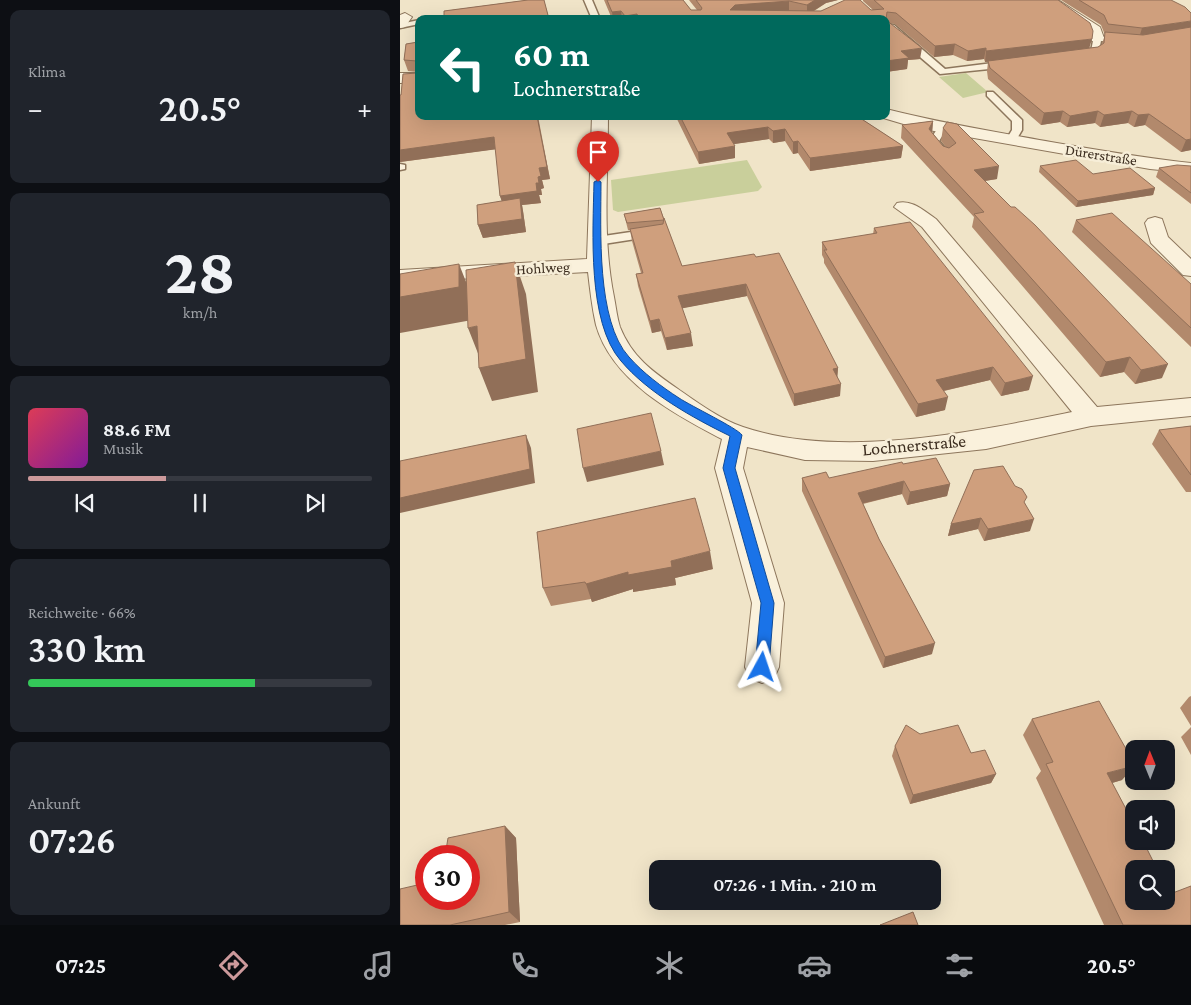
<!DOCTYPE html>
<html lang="de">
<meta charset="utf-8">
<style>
body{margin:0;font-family:"Crimson Pro",serif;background:#20242c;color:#f1f3f6;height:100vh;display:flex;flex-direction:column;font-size:19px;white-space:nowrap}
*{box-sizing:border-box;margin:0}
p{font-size:16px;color:#9ea1a6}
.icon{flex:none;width:28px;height:28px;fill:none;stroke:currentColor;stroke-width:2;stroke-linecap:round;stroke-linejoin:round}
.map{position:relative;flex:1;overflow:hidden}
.sheet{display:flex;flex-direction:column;gap:10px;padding:10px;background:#0d0f14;width:400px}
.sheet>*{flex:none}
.guide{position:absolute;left:15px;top:15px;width:475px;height:105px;border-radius:10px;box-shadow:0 5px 20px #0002;background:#00695c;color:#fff;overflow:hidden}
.needle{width:32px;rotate:359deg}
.buttons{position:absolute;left:725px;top:740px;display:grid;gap:10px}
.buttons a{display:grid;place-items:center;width:50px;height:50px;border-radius:10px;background:#171b24;box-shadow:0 5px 20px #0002;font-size:25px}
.speed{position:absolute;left:15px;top:845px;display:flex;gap:10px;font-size:25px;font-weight:700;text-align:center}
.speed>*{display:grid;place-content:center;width:65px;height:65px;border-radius:50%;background:#171b24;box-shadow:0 5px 20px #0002;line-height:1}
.speed .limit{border:8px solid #d22;background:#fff;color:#111}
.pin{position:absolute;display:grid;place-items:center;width:42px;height:42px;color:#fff;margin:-51px -21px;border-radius:50% 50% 50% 0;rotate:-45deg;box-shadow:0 0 5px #0007}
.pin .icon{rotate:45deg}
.me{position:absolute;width:55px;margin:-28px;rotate:5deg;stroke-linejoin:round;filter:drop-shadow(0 0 4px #0008)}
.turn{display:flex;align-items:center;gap:18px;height:105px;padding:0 15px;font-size:22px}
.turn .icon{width:65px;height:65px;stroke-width:2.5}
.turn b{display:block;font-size:35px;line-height:42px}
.big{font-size:38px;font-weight:600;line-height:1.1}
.sheet .tile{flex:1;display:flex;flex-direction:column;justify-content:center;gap:8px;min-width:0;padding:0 18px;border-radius:10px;background:#20242c}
.sheet .dial{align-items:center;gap:0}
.dial b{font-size:65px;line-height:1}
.song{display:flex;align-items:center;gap:15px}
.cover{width:60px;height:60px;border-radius:8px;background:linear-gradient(135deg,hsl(350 70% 55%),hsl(290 70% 35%))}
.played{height:5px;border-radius:2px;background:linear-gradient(90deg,#cc999b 40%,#363941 40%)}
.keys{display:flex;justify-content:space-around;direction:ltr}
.heat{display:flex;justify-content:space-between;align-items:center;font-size:28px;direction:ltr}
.charge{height:8px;border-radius:4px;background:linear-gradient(90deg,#34c759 66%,#363941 0)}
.trip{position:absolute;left:249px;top:860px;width:292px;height:50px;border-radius:10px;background:#171b24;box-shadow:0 5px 20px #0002;font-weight:600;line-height:50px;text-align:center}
.dock{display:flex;height:80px;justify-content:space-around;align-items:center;background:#090b0e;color:#9ea1a6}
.dock .icon{width:35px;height:35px}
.dock .current{color:#cc999b}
.dock b{font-size:22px;color:#f1f3f6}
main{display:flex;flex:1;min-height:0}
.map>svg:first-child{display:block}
.green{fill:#c9cf9b}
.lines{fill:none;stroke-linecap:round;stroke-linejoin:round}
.service-casing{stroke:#8d765c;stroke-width:3}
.minor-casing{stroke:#8d765c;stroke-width:2}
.service{fill:#faf1dc;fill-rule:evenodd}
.minor{fill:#faf1dc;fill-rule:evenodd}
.wall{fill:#b2896c}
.shaded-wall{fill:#916f58}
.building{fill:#cf9f7d;stroke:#916f58}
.route{fill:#1a73e8;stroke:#114b97}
.labels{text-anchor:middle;stroke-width:5;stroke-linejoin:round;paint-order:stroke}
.far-street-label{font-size:15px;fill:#3d2e20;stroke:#f7eed8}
.street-label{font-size:18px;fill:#3d2e20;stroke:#f7eed8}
</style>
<main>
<section class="sheet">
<div class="tile"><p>Klima</p>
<div class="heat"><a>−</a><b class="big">20.5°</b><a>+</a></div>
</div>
<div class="tile dial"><b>28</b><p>km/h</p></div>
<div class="tile">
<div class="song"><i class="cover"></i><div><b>88.6 FM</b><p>Musik</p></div></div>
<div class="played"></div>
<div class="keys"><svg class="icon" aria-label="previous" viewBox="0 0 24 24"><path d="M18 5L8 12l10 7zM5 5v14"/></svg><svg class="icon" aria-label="pause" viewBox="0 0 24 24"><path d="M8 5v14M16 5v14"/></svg><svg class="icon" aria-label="next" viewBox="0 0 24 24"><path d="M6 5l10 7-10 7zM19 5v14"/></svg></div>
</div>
<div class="tile"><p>Reichweite · 66%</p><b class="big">330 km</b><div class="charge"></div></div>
<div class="tile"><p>Ankunft</p><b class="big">07:26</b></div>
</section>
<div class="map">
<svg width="791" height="925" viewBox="0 0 791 925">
<rect width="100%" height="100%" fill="#f0e4c8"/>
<path class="green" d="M566 73 588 92 563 98 539 77Z
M347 160 362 187 358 191 218 212 213 210 211 180Z"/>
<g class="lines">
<g class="service-casing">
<path id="service" d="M184 0H192L200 19H192Z
M19 20V24L0 28V24Z
M486 24 494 25 545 69 609 61 613 64 609 67 540 74 486 28Z
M694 36 715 38 719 40 715 42 701 41 698 55 675 57V53L691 51Z
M587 92H593L622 120V130L615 142 606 140 612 130V121L587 96Z
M543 124 548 127 539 141 551 155 546 158 542 157 529 141 540 125Z
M0 164 5 165V169L0 170Z
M251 229 255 230V236L197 245 191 241 197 237Z"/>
</g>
<g class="minor-casing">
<path id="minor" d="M644 0H658L700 27 704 38 697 42 692 41 689 32Z
M5 13 12 17 5 27 0 28V15Z
M0 73H19V83H0Z
M486 109C541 123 596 132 651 142 698 150 744 158 791 163V173L750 169 517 128 480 117 486 116Z
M192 116H208C208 176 202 238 214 297 216 307 217 318 220 327 232 357 252 371 278 389 298 403 320 419 343 427 441 460 573 432 672 412L522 227 494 207 497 203C512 199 524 211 536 219L697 407 791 398V416L691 426 586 449 473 461 405 460 347 447 343 468 384 603 379 667 374 678 362 683 350 678 345 667 352 603 315 468 322 439C274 414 212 381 196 325 192 308 190 289 188 272L0 282V270L187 259Z
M755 217 762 219 768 237 791 259V276L783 275 751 243 745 223 748 219Z"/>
</g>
<use href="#service" class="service"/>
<use href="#minor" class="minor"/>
</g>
<path class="wall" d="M128 0H144L149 19H19V116H138L150 179 142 180 144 188 141 189 142 195H139L141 203 122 205 123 211 126 232 83 238 78 225 77 205 102 201 100 196 96 149 0 162V95H1L3 74 17 73V72L8 71 4 60 6 44 18 42V18L44 16V11Z
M204 0H283L291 10H297L289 0H438L426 3 414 11 473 10 463 1V0H658L690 48 698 47 702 44 705 35 701 25 661 0H771L791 150 781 152 745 125 734 127 728 123 700 127 695 123 667 127 660 122 641 125 588 79 587 71 588 62H585L584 59 567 61 553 55 534 57 495 24 490 23 520 59 508 60 507 69 486 72V19H212Z
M213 116H457L503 146 501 158 410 171 398 153 393 154 385 141 373 143 369 139 333 144 335 158 299 164 276 117 213 119Z
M533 121 532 132 543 146 546 147 541 141 543 128 597 179 585 181 762 378 735 384 724 372 700 377 572 227 574 217 501 138 502 125Z
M640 166 693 174 755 188 753 195 676 207 639 172Z
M791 166V204L756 177 759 168Z
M260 208 282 266 356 257 438 368 437 378 440 396 394 406 347 296 282 308 293 346 267 350 261 331 252 333 238 286 236 274 241 273 232 241 230 230H228L224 214Z
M676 220 791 284V347L672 232Z
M474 228 629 390 601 396 590 380 544 391 545 410 516 417 424 263V259L422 255V242L473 234Z
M791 426V492H786L752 444 759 430Z
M402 478H429L550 484 547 496 507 505 502 494 463 504 532 654 483 668 402 491Z
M625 503 630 531 584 541 578 529 548 536 551 524Z
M137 532 313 569 275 578 276 585 233 592V589L192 602 191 599 151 606 143 588Z
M791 696V726L780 708 789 697Z
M632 719 722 780 712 783 770 894 791 925H704L636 778 641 771 623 735Z
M791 727V755L781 737Z
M520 734 571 753 596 774 591 783 510 804 492 756 495 746Z
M105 826 116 838 120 922 105 925H0L26 899Z"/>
<path class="shaded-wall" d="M415 0H438L426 3 407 15V5Z
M389 1V11L330 10 335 5Z
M221 11 222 19H213L212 12Z
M237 14V19H225V16Z
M791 21V31L739 38 742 28Z
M692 39 689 49 585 62 586 51Z
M555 44 553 55 534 57 535 46Z
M522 48 520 59 508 60 507 69 486 72V61L501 51Z
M586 48 584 59 567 61 568 51Z
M663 111 660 122 641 125 644 113Z
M698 111 695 123 667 127 670 116Z
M732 111 728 123 700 127 704 115Z
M749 114 745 125 734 127 738 115Z
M137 116 150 179 142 180 144 188 141 189 142 195H139L141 203 122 205 123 211 126 232 83 238 78 225 104 208 100 196 136 183 139 168Z
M533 121 532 134 529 129Z
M368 127 369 139 328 145 327 133Z
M385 129V141L373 143V131Z
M94 137 98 149 0 162V150Z
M791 139V150L781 152 786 140Z
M398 141V153L393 154V142Z
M335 146V158L299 164 298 152Z
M503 146 501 158 410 171V158Z
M599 166 597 179 571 183 574 170Z
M755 188 753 195 676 207 678 201Z
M115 262 126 294 138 392 92 401 79 368Z
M59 264 72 297V320L0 333V297Z
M346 284 347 296 279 309 278 296Z
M259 319 261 331 252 333 250 321Z
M77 326 81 361 68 328Z
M291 333 293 346 267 350 265 338Z
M730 357 724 372 700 377 706 362Z
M768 364 762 378 735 384 741 370Z
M593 367 590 380 534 393 536 380Z
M438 368 437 381 433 369Z
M633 376 629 390 601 396 605 383Z
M441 384 440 396 394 406V394Z
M548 397 545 410 516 417 518 404Z
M126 435 131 448 135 483 0 513V498Z
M261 451 264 465 187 482 183 468Z
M504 481 502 494 456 505 458 493Z
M550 484 547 496 507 505 510 492Z
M581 518 578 529 548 536 551 524Z
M634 519 630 531 584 541 588 529Z
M310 551 313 569 275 578 276 585 233 592V589L192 602 186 584 228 572Z
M535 643 532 654 483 668 485 657Z
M734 766V767L722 780 695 788 707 773Z
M596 774 591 783 510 804 513 795Z
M105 826 116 838 120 922 109 912Z"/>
<path class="building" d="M128 0H144L149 19H19V116H137L147 167 139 168 141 176 138 177 139 183H136L137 191 100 196 94 137 0 150V95H1L3 74 17 73V61L4 60 6 44 18 42V18L44 16V11Z
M207 0H283L291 10H301L302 8 296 0H415L407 5 389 1 335 5 330 10 421 11 445 0H460L471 10 484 9 474 0H658L690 23 693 31 692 39 586 51V48L568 51 555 44 535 46 496 13 487 12 486 19H239L237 14 225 16 221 11 212 12Z
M679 0H771L785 7 791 13V21L742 28 708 24 704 15Z
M486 20 522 48 501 51 509 58 486 61Z
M791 27V139L786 140 749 114 738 115 732 111 704 115 698 111 670 116 663 111 644 113 590 68 588 61 698 47 704 43 705 32 743 35Z
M280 116H457L503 146 410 158 398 141 393 142 385 129 373 131 368 127 327 133 335 146 298 152Z
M533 121 529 129 543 146 549 148 556 143 543 128 547 122 557 124 599 166 574 170 611 207H615L635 225 768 364 741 370 730 357 706 362 574 214 584 212 502 125Z
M676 160 693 174 730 168 755 188 678 201 640 166Z
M777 165 791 166V193L759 168Z
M120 198 122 219 78 225 77 205Z
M260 208 264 220 227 223 224 214Z
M712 213 791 284V328L676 220Z
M264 218 282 266 354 254 356 257 379 253 438 368 433 369 441 384 394 394 346 284 278 296 291 333 265 338 259 319 250 321 236 274 243 273 230 229 263 224Z
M510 222 633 376 605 383 593 367 536 380 548 397 518 404 424 250H427L422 242 477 233 474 228Z
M115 262 126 359 79 368 77 326 68 328 66 270Z
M59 264V287L0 297V274Z
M251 413 261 451 183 468 177 429Z
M791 426V475L759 430Z
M126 435 130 469 0 498V461Z
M536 458 550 484 510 492 504 481 458 493 479 539 535 643 485 657 402 478 426 472 429 478 502 462 503 464Z
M603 466 615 486 622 489 627 497 624 502 634 519 588 529 581 518 551 524 574 470Z
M295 498 310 551 271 561 272 567 228 575V572L186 584 185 582 143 588 137 532Z
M699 701 734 763V766L707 773 734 824V841H743L757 869H734V901H766V886L770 894 791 886V925H723L646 764 653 762 632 719Z
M506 725 520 734 558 725 571 753 585 750 596 774 513 795 495 746Z
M105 826 109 912 50 925H0V889L26 883V899H69V856H45L48 838Z
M513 912 518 925H480Z"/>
<path class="route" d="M198 180 201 182C201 229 196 321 229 357 243 373 262 387 279 398 291 406 337 428 342 435L335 468 374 603 369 667 367 671 362 673 357 671 355 667 361 603 323 468 330 436C293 418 248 393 221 361 187 322 193 231 194 182Z"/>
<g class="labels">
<g class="far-street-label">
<text transform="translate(701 155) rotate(9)" y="5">Dürerstraße</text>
<text transform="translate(143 268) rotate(-3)" y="5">Hohlweg</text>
</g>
<g class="street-label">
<text transform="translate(514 445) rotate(-5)" y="6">Lochnerstraße</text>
</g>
</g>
</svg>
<div class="buttons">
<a><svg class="needle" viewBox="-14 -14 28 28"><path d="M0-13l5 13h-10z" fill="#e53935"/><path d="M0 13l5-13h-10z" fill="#9ea1a6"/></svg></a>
<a><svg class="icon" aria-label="sound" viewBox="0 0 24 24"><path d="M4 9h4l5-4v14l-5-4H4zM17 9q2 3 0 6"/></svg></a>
<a><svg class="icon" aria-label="search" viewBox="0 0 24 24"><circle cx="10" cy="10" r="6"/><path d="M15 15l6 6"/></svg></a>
</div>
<div class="speed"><div class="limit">30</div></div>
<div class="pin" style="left:198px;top:182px;background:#d93025"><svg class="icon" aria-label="arrive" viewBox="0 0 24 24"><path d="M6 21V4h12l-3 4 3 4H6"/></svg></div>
<svg class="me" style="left:362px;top:667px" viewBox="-20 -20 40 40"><path d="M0-17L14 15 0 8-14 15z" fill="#1a73e8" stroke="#fff" stroke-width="4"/></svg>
<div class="trip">07:26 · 1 Min. · 210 m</div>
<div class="guide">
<div class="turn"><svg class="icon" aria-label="left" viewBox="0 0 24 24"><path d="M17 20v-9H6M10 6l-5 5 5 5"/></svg><div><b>60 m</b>Lochnerstraße</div></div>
</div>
</div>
</main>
<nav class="dock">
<b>07:25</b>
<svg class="icon current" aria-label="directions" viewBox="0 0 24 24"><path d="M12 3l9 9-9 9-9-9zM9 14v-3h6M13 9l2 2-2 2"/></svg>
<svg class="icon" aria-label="music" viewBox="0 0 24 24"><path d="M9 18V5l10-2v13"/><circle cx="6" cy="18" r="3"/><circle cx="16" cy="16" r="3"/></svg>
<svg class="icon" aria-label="phone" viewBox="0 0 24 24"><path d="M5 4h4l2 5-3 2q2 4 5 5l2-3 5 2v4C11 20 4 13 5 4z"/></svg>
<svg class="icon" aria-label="climate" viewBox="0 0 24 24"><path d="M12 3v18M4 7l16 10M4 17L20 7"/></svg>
<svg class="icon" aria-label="car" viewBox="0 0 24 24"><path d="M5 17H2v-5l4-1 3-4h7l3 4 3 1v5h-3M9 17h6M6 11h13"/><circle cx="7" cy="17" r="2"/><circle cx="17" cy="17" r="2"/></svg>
<svg class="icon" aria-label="filters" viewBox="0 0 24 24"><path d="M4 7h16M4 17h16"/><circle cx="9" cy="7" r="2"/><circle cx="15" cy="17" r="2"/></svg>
<b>20.5°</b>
</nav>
